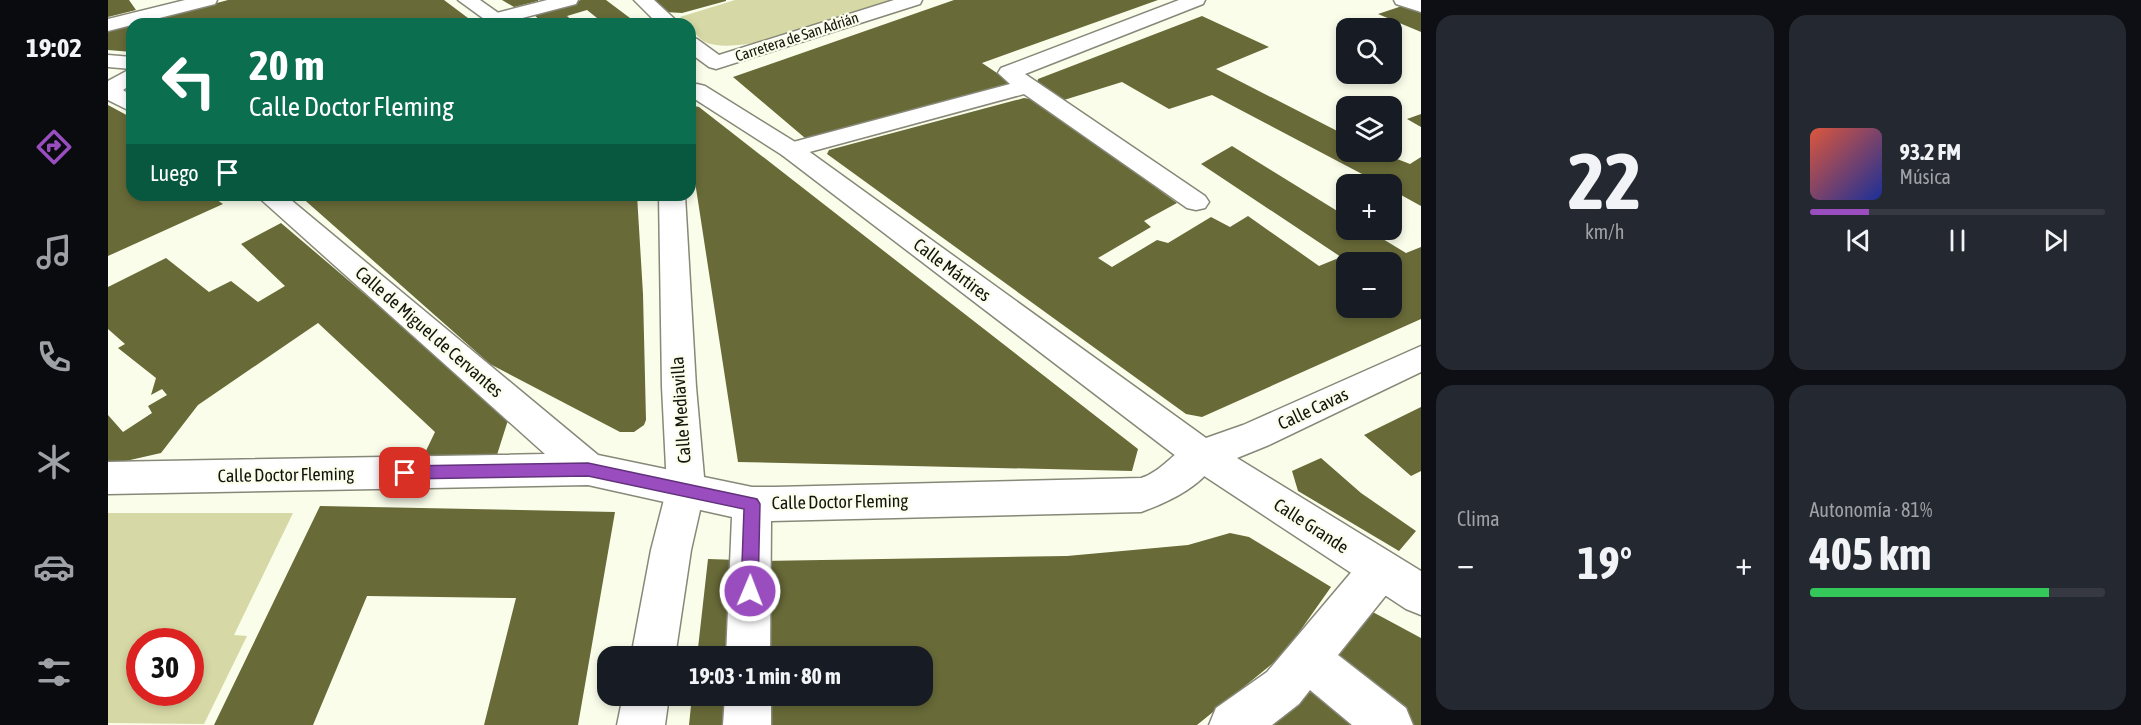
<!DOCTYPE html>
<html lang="es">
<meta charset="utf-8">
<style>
body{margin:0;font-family:"Asap Condensed",sans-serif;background:#242831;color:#f1f3f6;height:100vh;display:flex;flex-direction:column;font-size:22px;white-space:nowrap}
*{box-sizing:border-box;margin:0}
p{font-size:20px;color:#9ea1a6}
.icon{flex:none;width:33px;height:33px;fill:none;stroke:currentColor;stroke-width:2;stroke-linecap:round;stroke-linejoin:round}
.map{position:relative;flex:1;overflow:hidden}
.panel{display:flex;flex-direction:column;gap:15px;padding:15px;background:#0d0f14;width:720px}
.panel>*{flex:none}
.banner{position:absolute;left:18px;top:18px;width:570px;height:183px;border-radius:18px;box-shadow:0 3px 9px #0003;background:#0b6e4f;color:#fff;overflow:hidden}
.tools{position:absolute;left:1228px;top:18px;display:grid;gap:12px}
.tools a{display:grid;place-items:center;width:66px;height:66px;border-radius:12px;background:#171b24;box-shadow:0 3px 9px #0003;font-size:30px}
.speed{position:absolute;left:18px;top:628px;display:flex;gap:12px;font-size:30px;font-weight:700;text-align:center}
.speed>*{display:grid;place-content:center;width:78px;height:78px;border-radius:50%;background:#171b24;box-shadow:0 3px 9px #0003;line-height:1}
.speed .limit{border:9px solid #d22;background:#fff;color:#111}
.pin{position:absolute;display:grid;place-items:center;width:51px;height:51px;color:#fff;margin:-26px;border-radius:12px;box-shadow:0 3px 9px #0006}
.me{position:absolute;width:66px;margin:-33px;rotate:1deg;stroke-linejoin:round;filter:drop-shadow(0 0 4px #0008)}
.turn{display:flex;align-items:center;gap:21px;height:126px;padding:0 24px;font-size:27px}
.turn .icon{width:78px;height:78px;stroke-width:2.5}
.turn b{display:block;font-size:42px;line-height:51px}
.then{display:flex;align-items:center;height:57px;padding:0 24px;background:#0003;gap:12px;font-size:22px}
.big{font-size:45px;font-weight:700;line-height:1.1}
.panel .tile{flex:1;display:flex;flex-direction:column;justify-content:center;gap:9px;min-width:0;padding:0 21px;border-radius:18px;background:#242831}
.panel .dial{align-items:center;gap:0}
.dial b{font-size:78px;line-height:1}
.song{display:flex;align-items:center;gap:18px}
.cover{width:72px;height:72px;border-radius:9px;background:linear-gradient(135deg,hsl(10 70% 55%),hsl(230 70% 35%))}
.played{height:6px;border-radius:3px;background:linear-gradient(90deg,#994dbf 20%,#363941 20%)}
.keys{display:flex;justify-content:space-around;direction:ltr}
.heat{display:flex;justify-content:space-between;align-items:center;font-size:33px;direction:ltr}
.charge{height:9px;border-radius:4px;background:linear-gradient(90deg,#34c759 81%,#363941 0)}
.panel .tiles{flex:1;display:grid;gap:15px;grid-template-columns:repeat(2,1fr)}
.trip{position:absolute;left:489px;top:646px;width:336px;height:60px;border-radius:18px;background:#171b24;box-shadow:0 3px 9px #0003;font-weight:700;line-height:60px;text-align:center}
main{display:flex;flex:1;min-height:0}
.tabs{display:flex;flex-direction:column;width:108px;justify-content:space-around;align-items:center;background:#090b0e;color:#9ea1a6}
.tabs .icon{width:42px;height:42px}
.tabs .selected{color:#994dbf}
.tabs b{font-size:27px;color:#f1f3f6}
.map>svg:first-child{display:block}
.green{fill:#d6d8a5;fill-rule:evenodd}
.building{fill:#686a38;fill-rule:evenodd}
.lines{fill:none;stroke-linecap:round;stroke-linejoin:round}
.street-casing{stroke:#878878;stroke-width:3}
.secondary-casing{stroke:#878878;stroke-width:3}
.street{fill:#fff;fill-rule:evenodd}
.secondary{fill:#fff;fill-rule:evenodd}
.route{fill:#994dbf;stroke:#63327c;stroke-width:1.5}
.labels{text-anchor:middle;stroke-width:4.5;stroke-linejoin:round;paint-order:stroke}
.far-street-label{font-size:15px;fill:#14140e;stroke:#fbfdeb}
.street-label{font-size:18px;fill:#14140e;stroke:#fbfdeb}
</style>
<main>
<nav class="tabs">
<b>19:02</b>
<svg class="icon selected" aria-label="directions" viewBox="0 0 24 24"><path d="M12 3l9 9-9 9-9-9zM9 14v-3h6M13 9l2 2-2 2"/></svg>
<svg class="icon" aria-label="music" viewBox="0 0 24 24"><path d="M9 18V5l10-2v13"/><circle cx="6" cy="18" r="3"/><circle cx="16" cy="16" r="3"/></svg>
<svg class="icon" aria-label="phone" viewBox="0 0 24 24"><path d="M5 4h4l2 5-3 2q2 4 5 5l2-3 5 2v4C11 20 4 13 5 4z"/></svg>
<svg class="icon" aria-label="climate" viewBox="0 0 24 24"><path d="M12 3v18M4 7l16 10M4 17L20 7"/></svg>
<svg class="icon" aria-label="car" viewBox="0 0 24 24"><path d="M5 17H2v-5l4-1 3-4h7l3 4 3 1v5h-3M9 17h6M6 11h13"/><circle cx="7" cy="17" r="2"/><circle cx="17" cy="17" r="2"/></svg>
<svg class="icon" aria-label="filters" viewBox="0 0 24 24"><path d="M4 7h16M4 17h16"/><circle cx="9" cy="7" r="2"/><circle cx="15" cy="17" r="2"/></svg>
</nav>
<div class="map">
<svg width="1313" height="725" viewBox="0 0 1313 725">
<rect width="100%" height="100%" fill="#fbfdeb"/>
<path class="green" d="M627 0H785C744 13 635 59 597 42 591 39 577 22 572 17Z
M0 513H185L126 635 139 636 96 724 0 723ZM32 642H82V693H32Z"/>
<path class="building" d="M0 0H21L28 10 0 17Z
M120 0H336L368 24H30Z
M394 0H430V1L406 7Z
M473 0H498L530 24H471L489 18 479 10 459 16 468 24H436L424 13Z
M544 0H618V1L574 13 557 12Z
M846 0H1050L874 63 907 85 697 138 625 77Z
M1294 6 1313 13V32L1270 14Z
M1094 16 1161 47 1108 69 1239 136V152H1271L1302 164 1313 157V206L1284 190V184H1273L1104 95 1061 109 1014 82 956 100 929 83 930 79Z
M24 25V52L0 50V28Z
M916 98 928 100 1069 203 1036 221 1043 227 990 258 1004 267 1049 240 1060 243 1103 217 1122 227 1140 216 1211 266 1233 257 1093 164 1124 146 1239 217V230H1260L1298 253 1313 247V319L1094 417 1078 414 719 154 721 150ZM1239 262H1284V308H1239Z
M0 105 24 118V195H102L115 204 0 256Z
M582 105 591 107 1030 449 1024 471 630 462 582 149Z
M1313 114V127L1299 119Z
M191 195H529L535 294 538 420 536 425 526 432H512L382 364Z
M173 223 401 417 388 458 315 457 327 432 210 323 90 405 53 453 0 465V415L15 432 44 413 40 406 59 395 54 389 43 395 48 378 10 348 17 344 0 329V287L58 258 101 292 123 281 150 302 177 286 133 244Z
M1313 407V471L1303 476 1256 435Z
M1213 458 1253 493 1308 531 1291 551 1190 491 1184 471Z
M212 506 507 512 470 725H376L408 598 259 596 205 725H106Z
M1122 533 1141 537 1223 587 1175 655 1089 725H650V696H814V657H650L651 561 959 556 1080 545Z
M600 559 630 560 623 657H589Z
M1261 610 1313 638V725H1294L1222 667Z
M1207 679 1271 725H1149Z
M584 696H620L618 725H581Z"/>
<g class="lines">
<g class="street-casing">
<path id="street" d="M77 0H109L107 4 0 31V19Z
M439 0H470L468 4 391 24 381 23 378 19 381 15Z
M1071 0H1097L1095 4 917 74 1097 196 1101 202 1097 208 1088 210 1079 208 916 94 683 157 674 155 671 150 674 145 902 84 890 73 893 68Z
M1286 0H1313V12L1288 4Z
M24 68V84L15 90 24 96V112L0 100V81Z
M148 195H177L490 455 644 487H667L1033 478C1062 469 1074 433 1107 444L1112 455C1097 485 1063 501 1033 512L663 521 662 657H618L624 517 480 485 0 494V462L437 454Z
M1272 551 1287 556 1293 570 1287 584 1230 655 1298 708 1305 725H1244L1202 690 1191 704 1164 725H1101L1108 708 1159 672 1257 556Z
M617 696H663V725H615Z"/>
</g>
<g class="secondary-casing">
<path id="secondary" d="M350 0H372L406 24H383Z
M526 0H546L572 24H550Z
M786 0H814L812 4 608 69 601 67 582 53V37L589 39 611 55Z
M0 55 24 57V69L0 67Z
M589 84 597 86 692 145 1098 438 1135 425 1313 346V372L1161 445 1129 458 1313 571V615L1298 609 1081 466 674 155 582 96V86Z
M551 195H577L588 387 597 488 583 550 567 657H523L543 550 559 488 554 387Z
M515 696H561L557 725H509Z"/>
</g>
<use href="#street" class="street"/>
<use href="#secondary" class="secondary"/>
</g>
<path class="route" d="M480 463 649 499 652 504 650 591 648 597 642 600 636 597 633 591 636 509 480 476 297 479 290 473 297 466Z"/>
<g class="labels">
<g class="far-street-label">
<text transform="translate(689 37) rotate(-18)" y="5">Carretera de San Adrián</text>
</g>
<g class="street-label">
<text transform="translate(844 270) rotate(37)" y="6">Calle Mártires</text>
<text transform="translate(321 332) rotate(41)" y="6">Calle de Miguel de Cervantes</text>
<text transform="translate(1205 409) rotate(-25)" y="6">Calle Cavas</text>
<text transform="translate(573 410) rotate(-94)" y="6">Calle Mediavilla</text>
<text transform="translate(178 475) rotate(-1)" y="6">Calle Doctor Fleming</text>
<text transform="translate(732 502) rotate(-1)" y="6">Calle Doctor Fleming</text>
<text transform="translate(1203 526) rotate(33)" y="6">Calle Grande</text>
</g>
</g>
</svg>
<div class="tools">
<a><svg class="icon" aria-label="search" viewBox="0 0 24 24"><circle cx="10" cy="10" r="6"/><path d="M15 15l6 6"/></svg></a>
<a><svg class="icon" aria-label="layers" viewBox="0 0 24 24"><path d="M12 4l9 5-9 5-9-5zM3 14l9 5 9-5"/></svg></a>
<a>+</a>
<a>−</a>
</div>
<div class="speed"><div class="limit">30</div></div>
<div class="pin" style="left:297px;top:473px;background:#d93025"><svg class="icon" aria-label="arrive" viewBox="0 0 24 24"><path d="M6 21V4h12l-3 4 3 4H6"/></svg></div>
<svg class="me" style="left:642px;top:591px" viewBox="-20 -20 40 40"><circle r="17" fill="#994dbf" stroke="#fff" stroke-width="3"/><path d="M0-11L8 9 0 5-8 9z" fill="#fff"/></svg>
<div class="trip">19:03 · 1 min · 80 m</div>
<div class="banner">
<div class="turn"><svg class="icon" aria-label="left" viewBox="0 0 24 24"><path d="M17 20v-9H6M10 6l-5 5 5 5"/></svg><div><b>20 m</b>Calle Doctor Fleming</div></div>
<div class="then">Luego<svg class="icon" aria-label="arrive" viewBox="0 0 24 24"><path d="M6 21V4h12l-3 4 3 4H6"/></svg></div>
</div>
</div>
<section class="panel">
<div class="tiles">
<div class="tile dial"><b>22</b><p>km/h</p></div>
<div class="tile">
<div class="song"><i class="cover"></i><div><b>93.2 FM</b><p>Música</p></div></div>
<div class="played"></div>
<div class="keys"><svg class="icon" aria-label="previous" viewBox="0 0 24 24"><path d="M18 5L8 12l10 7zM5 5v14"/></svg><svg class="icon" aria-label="pause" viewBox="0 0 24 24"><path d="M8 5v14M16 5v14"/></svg><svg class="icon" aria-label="next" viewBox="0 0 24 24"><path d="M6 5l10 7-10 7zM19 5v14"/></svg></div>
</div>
<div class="tile"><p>Clima</p>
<div class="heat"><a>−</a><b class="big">19°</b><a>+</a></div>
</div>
<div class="tile"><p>Autonomía · 81%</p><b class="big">405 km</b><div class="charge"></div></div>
</div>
</section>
</main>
